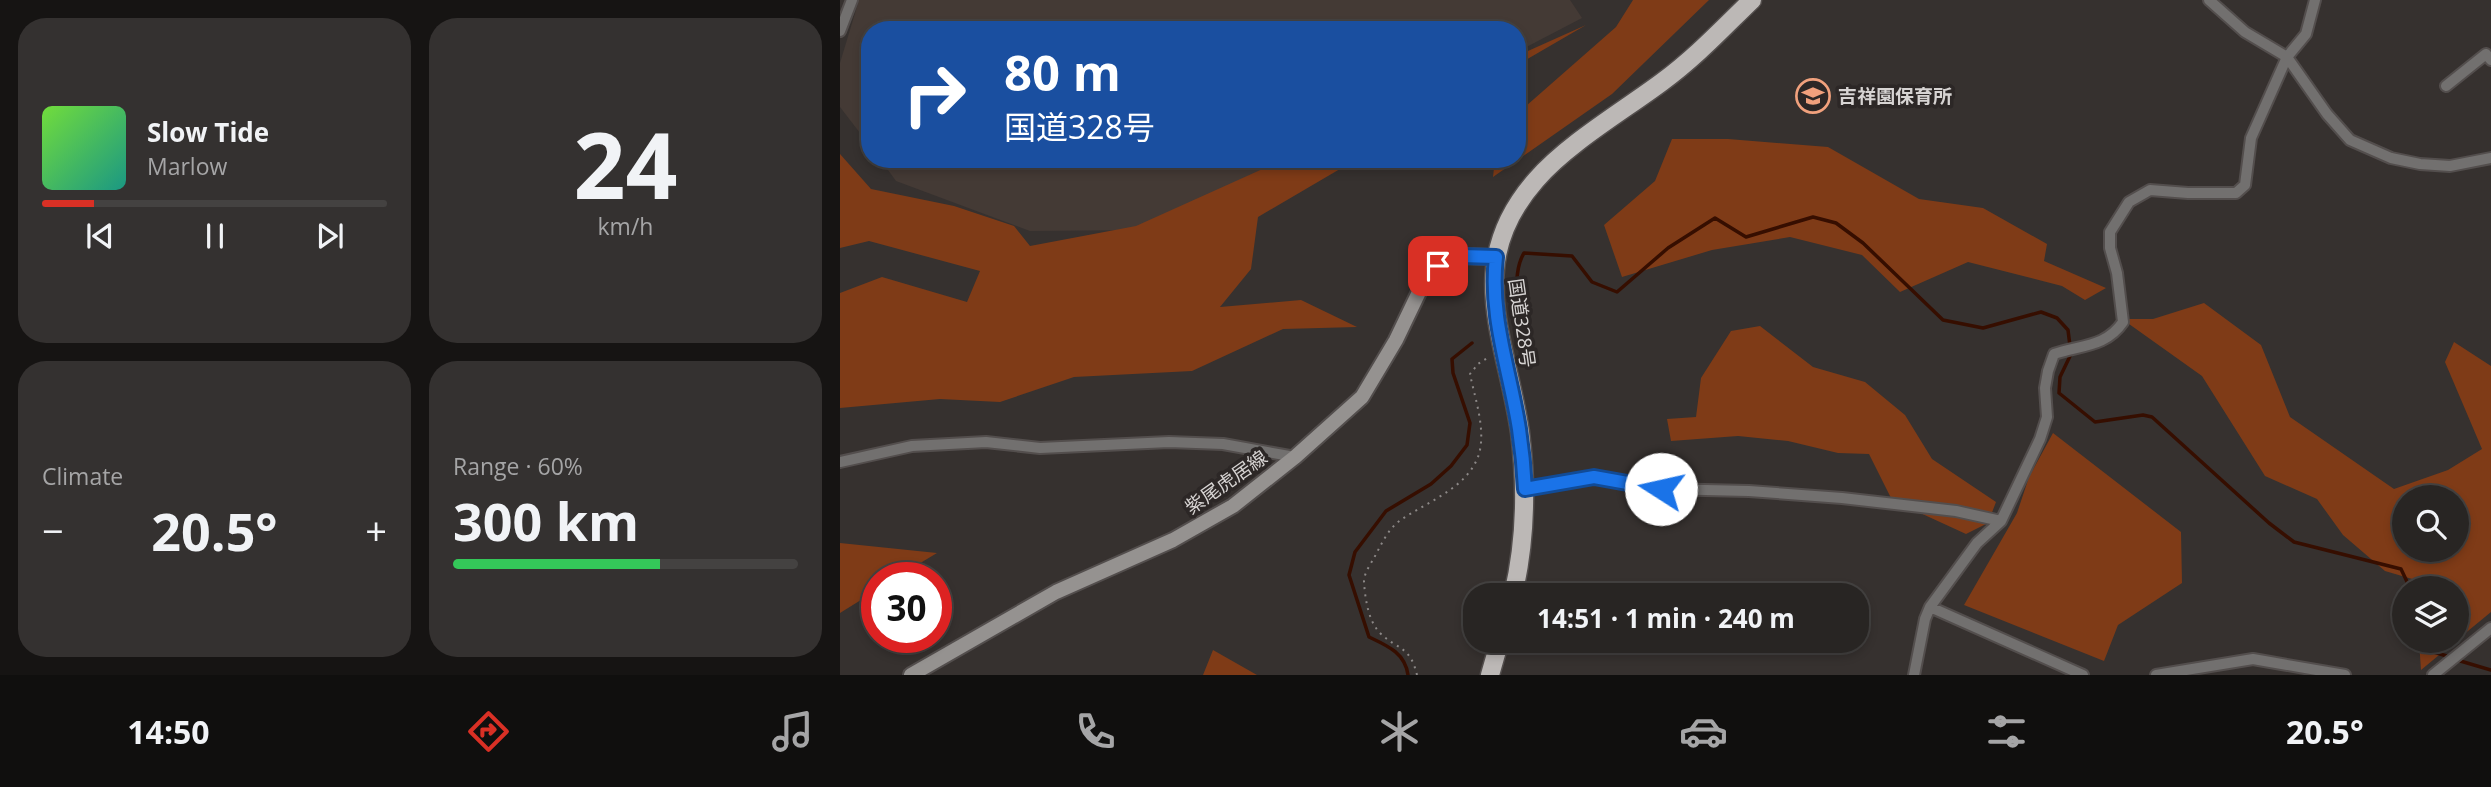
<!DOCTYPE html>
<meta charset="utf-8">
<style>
body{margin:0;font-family:"Open Sans","Noto Sans JP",sans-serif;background:#343130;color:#f1f3f6;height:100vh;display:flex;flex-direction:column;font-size:26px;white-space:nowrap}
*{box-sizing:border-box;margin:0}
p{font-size:23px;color:#a5a5a6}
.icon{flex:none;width:38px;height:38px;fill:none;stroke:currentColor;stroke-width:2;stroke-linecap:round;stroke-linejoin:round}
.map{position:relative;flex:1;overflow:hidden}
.panel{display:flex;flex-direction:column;gap:18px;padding:18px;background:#161413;width:840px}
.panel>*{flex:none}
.top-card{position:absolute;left:21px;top:21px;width:665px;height:147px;border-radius:28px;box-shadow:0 4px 10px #0003,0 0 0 2px #444241;background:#1a4fa0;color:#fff;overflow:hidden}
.buttons{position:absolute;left:1552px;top:485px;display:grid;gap:14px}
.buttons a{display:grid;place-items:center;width:77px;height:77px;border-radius:50%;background:#282523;box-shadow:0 4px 10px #0003,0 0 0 2px #444241;font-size:35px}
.speed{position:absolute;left:21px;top:562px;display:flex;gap:14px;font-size:35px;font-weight:700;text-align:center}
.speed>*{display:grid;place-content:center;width:91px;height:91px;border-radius:50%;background:#282523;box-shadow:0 4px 10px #0003,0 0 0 2px #444241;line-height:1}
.speed .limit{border:10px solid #d22;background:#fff;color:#111}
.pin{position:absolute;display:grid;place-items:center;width:60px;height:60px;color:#fff;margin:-30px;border-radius:14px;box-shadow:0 4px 10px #0006}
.me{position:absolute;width:77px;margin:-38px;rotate:280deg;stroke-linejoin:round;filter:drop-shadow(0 0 5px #0008)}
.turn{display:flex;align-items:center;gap:24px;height:147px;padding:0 28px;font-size:32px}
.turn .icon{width:91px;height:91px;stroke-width:2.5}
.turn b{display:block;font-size:49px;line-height:60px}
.big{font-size:52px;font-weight:700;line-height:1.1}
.panel .card{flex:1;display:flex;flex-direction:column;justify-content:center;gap:10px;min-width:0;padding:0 24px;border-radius:28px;background:#343130}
.panel .dial{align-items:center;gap:0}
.dial b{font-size:91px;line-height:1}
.song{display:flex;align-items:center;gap:21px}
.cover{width:84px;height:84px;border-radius:10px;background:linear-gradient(135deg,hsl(100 70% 55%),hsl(170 70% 35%))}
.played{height:7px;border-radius:4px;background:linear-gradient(90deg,#d93025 15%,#444241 15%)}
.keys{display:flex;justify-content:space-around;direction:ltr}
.heat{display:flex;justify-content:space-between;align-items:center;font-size:38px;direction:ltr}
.charge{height:10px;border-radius:5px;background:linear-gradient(90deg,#34c759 60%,#444241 0)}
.panel .tiles{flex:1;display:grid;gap:18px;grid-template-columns:repeat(2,1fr)}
.trip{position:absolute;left:623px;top:583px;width:406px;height:70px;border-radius:28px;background:#282523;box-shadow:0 4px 10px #0003,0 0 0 2px #444241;font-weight:700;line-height:70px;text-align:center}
.tabs{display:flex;height:112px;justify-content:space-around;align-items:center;background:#100f0e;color:#a5a5a6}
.tabs .icon{width:49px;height:49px}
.tabs .current{color:#d93025}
.tabs b{font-size:32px;color:#f1f3f6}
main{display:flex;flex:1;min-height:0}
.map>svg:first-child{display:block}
.built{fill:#443a35}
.green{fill:#7f3b17;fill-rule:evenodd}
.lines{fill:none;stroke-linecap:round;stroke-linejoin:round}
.stream{stroke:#360e00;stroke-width:3.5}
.minor-casing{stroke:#534e4d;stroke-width:14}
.secondary-casing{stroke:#534e4d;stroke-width:18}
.trunk-casing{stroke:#534e4d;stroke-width:21}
.path{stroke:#8c8887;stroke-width:2;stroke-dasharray:2 5;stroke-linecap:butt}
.minor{stroke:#72706f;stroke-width:10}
.secondary{stroke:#959290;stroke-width:14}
.trunk{stroke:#bcb8b6;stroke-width:18}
.route-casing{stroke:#114b97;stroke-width:18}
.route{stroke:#1a73e8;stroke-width:12}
.labels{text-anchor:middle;stroke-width:7;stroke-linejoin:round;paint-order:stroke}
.poi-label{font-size:19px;font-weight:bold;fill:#d7d4d3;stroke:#2c2726;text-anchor:start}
.street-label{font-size:19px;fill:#d7d4d3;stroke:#2c2726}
</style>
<main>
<section class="panel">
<div class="tiles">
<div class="card">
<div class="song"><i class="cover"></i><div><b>Slow Tide</b><p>Marlow</p></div></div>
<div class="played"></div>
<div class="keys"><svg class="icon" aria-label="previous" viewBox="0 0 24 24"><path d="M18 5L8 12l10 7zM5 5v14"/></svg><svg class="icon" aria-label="pause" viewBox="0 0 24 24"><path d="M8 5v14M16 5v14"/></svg><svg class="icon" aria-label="next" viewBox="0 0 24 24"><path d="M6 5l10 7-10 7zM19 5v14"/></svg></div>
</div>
<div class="card dial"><b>24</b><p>km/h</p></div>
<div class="card"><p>Climate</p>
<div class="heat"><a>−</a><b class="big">20.5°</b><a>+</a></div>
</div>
<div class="card"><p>Range · 60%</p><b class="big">300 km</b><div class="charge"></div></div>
</div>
</section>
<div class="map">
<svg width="1651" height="675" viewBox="0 0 1651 675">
<rect width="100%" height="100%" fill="#36312f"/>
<path class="built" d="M19 0H730L742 18 677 52V30H30V146L0 107V63Z
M40 159H465L304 230 190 231 56 181Z"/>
<path class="green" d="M793 0H869L772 94 653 177 655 159H677V114L776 27Z
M746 25 677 65V56Z
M832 139H888L988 147 1079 199 1143 208 1207 244 1204 261 1266 288 1245 300 1222 286 1128 262 1060 292 1022 255 950 237 872 250 782 277 764 225 815 181Z
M0 154 31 189 114 206 174 226 190 246 296 226 445 159H517L418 217 411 269 380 307 461 300 517 327 443 329 352 371 234 377 160 402 100 399 0 408V293L42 277 127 302 140 271 29 241 0 248Z
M1364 303 1421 345 1450 417 1554 489 1608 470 1642 449 1605 362 1614 342 1651 366V612L1617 640V588H1579V581L1545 571 1503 535 1477 499 1425 476 1362 376 1282 319H1313ZM1564 497H1617V550H1564Z
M920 326 973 367 1025 382 1065 415 1092 459 1156 502 1148 523 1126 534 1052 500 1029 454 998 453 948 441 898 436 831 441 827 419 856 417 861 378 891 331Z
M1213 433 1341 532 1342 583 1278 625 1264 661 1124 605 1177 513 1189 477Z
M0 543 97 553 57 577 37 578V590L0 613Z
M1616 640V641L1581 670 1579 641Z
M373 650 417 675H363Z"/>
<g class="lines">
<path class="stream" d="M675 320C678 299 673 271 684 253L732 256 752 282 777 292 828 248 875 218 906 237 973 217 996 223 1023 243 1103 320 1143 328 1201 312 1217 318 1228 330 1231 354 1220 377 1219 393 1255 422 1303 415 1312 417 1429 523 1454 542 1561 569 1570 588
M1574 640V646L1610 657
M1617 660 1651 670
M568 675C565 653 548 646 529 637L509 575 515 552 546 511 591 484 611 466 627 445 630 423 613 373 612 359 632 343"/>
<g class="minor-casing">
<path id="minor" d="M1369 0 1405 32 1447 57 1487 114 1510 140 1551 158 1580 164 1610 166 1651 158
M0 31 12 0
M1606 86 1646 54 1651 60
M0 462 72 446 146 442 200 448 329 442 383 444 455 457
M685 489 754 477 821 489 909 491 1002 498 1116 511 1161 521
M1090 607 1243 675
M1074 675 1085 619 1090 607 1137 543 1161 521 1200 439 1207 417 1205 388 1208 371 1214 354C1241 345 1266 347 1283 322L1277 273 1270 248V232L1289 202 1310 190 1348 193H1396L1405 185 1411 138 1447 57 1466 34 1475 0
M1316 675 1413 659 1505 675
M1593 675 1651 628"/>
</g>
<g class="secondary-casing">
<path id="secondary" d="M71 675 216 592 333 540 393 506 455 457 522 397 556 340 580 290 598 266 621 256 656 257"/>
</g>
<g class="trunk-casing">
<path id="trunk" d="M673 595C686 540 687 488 680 432 666 337 622 264 696 180 727 144 783 111 822 82 855 58 883 28 912 0
M650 675 660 640"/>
</g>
<path class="path" d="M577 675C570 645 557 650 540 633 528 621 525 597 524 582 524 573 530 565 534 558 541 545 547 531 558 522 585 502 628 489 639 454 646 429 635 399 630 374L638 364 649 357"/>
<use href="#minor" class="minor"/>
<use href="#secondary" class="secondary"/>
<use href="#trunk" class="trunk"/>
</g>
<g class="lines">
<g class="route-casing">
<path id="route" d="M598 266 621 256 656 257C649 316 670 371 679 429 682 449 684 469 685 489L754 477 821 489"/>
</g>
<use href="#route" class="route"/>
</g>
<defs>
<g id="school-ring" transform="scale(1.75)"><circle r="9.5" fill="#2c2726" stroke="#f1a17d" stroke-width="1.5"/><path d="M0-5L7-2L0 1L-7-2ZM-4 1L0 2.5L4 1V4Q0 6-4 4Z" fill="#f1a17d"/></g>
</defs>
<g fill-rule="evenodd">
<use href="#school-ring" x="973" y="96"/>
</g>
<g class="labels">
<g class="poi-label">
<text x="998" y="103">吉祥園保育所</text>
</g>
<g class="street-label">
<text transform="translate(682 323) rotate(82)" y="7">国道328号</text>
<text transform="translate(386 482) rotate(-35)" y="7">紫尾虎居線</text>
</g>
</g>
</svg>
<div class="buttons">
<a><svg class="icon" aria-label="search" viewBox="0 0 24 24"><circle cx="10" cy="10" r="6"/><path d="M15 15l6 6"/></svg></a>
<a><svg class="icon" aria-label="layers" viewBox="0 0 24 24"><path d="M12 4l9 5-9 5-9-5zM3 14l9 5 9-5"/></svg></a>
</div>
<div class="speed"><div class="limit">30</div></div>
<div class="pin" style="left:598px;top:266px;background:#d93025"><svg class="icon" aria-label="arrive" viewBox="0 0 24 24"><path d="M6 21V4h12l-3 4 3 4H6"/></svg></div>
<svg class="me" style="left:821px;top:489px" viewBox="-20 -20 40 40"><circle r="19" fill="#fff"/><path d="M0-13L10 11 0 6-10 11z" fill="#1a73e8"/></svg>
<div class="trip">14:51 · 1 min · 240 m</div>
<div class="top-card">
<div class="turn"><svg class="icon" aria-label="right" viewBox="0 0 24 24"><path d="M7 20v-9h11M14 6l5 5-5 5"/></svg><div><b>80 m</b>国道328号</div></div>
</div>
</div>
</main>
<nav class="tabs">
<b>14:50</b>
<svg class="icon current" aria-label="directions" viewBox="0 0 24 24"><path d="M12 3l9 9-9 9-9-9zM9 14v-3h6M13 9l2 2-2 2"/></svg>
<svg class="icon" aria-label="music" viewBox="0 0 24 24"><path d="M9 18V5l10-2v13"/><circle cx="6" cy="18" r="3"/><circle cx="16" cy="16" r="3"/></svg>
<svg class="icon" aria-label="phone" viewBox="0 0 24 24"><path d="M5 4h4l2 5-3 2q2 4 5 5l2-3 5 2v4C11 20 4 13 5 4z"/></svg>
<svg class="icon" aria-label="climate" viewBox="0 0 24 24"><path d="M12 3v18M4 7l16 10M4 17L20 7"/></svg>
<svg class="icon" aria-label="car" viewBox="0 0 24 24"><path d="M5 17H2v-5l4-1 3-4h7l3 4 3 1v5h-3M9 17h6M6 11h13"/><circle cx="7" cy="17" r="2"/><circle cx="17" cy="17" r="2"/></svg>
<svg class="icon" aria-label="filters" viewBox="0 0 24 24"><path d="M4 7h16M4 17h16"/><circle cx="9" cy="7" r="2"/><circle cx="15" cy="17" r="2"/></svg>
<b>20.5°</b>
</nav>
